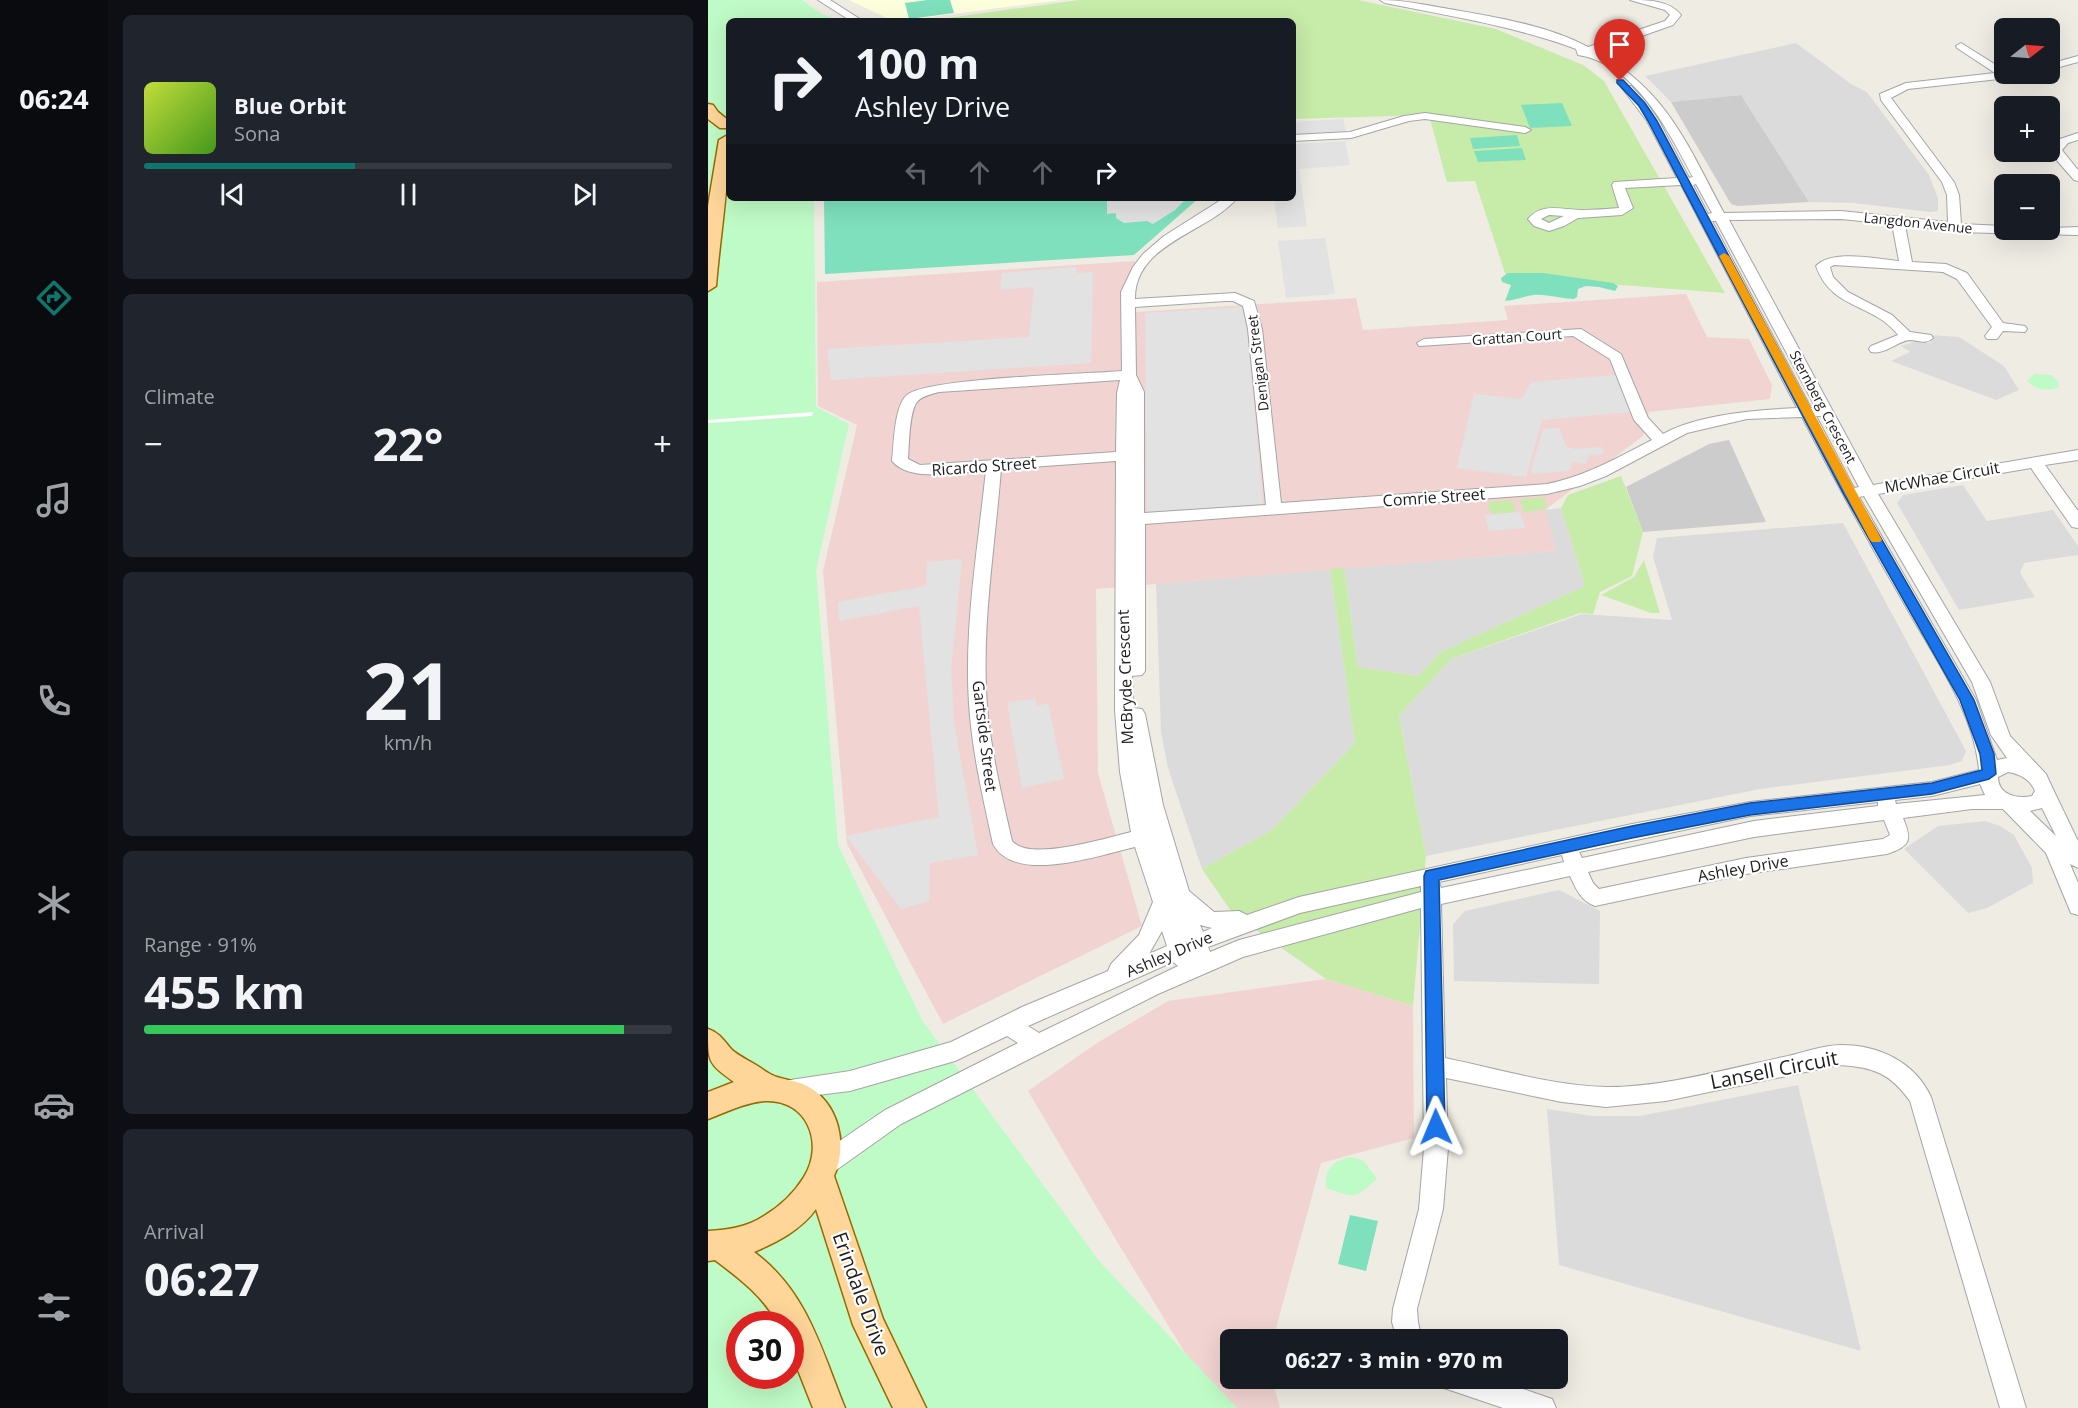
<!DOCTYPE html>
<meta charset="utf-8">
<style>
body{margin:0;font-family:"Open Sans",sans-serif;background:#20242c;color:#f1f3f6;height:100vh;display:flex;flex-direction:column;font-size:22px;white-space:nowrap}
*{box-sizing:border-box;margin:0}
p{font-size:20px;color:#9ea1a6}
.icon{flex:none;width:33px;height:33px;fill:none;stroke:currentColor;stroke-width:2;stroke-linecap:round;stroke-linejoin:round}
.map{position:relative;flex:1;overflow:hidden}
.panel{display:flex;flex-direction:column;gap:15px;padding:15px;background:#0d0f14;width:600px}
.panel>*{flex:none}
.hud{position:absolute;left:18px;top:18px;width:570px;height:183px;border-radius:9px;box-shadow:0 6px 24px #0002;background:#171b24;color:#f1f3f6;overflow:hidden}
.needle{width:39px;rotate:73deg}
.buttons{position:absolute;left:1286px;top:18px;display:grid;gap:12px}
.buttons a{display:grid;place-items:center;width:66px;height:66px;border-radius:9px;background:#171b24;box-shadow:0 6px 24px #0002;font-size:30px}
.speed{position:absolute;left:18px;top:1311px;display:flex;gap:12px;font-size:30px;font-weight:700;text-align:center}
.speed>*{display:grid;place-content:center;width:78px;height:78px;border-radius:50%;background:#171b24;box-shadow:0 6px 24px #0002;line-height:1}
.speed .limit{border:9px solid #d22;background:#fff;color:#111}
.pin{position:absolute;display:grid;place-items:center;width:51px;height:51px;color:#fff;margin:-62px -26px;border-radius:50% 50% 50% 0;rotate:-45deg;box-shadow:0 0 6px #0007}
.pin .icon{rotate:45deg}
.me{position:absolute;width:66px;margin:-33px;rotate:359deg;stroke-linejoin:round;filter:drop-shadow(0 0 4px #0008)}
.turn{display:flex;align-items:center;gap:21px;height:126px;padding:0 30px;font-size:27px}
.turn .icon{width:78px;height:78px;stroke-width:2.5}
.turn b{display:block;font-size:42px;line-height:51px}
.lanes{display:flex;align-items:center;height:57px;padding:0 30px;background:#0003;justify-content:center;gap:30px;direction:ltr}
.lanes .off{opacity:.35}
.big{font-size:45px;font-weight:700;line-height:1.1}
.panel .card{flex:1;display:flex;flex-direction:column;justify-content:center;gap:9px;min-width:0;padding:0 21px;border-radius:9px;background:#20242c}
.panel .dial{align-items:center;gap:0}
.dial b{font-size:78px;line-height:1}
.song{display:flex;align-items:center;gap:18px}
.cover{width:72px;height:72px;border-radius:9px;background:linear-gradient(135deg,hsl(70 70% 55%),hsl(100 70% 35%))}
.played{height:6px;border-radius:3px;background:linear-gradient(90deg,#0f766e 40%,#363941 40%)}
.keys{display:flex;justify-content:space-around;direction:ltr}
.heat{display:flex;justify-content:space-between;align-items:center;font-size:33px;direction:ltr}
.charge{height:9px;border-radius:4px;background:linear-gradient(90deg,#34c759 91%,#363941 0)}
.trip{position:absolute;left:512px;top:1329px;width:348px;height:60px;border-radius:9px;background:#171b24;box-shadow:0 6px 24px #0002;font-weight:700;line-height:60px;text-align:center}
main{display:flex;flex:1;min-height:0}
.tabs{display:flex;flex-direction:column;width:108px;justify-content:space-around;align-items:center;background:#090b0e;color:#9ea1a6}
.tabs .icon{width:42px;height:42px}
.tabs .current{color:#0f766e}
.tabs b{font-size:27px;color:#f1f3f6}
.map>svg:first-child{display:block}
.residential{fill:#dcdbdb}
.commercial{fill:#f1d4d2}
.education{fill:#feffdd}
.religious{fill:#ccc}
.grass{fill:#c7eba8}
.park{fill:#bffbc6;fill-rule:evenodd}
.pitch{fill:#7fe0be}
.parking{fill:#e2e2e2}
.pier{fill:#fff}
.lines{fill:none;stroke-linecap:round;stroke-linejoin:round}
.minor-casing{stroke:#a5a5a5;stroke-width:2}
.major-casing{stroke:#986a00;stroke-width:3}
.minor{fill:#fff;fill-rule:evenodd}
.major{fill:#fed69a;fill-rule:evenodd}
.route{fill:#1a73e8;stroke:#114b97;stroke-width:1.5}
.slow{fill:#f59e0b}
.labels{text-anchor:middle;stroke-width:4.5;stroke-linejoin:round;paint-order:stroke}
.far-street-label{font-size:14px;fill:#1e1e1e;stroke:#fff}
.street-label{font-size:16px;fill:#1e1e1e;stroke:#fff}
.near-street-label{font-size:20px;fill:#1e1e1e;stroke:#fff}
</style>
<main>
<nav class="tabs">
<b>06:24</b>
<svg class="icon current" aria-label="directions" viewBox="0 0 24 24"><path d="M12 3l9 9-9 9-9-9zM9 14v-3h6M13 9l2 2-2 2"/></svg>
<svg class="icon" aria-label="music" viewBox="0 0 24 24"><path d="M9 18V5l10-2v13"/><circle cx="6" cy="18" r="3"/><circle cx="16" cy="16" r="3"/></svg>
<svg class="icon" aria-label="phone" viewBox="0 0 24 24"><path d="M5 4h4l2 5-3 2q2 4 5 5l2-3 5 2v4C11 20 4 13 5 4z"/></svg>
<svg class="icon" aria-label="climate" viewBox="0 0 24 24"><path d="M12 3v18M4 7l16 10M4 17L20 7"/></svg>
<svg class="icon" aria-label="car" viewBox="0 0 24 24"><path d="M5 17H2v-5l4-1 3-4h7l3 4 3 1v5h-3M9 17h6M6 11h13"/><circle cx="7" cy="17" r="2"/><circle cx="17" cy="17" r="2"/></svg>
<svg class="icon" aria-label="filters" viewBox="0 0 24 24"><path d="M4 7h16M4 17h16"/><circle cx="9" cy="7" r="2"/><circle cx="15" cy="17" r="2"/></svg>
</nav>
<section class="panel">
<div class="card">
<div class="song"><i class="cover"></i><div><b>Blue Orbit</b><p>Sona</p></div></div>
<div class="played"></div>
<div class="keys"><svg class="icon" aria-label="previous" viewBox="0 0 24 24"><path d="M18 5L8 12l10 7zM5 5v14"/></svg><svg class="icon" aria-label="pause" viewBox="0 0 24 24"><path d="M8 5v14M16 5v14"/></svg><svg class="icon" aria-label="next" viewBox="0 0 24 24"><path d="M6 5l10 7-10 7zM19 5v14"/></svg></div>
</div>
<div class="card"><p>Climate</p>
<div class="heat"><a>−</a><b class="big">22°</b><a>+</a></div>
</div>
<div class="card dial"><b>21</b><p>km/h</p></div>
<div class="card"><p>Range · 91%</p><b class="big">455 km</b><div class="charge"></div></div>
<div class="card"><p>Arrival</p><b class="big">06:27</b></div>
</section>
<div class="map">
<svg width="1370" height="1408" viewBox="0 0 1370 1408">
<rect width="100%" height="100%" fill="#efece4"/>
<path class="residential" d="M1088 43 1143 84 1159 92 1221 175 1230 198V211L1223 212 1145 203 1101 202 1033 95 963 102 937 76Z
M1222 335 1251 337 1296 366 1311 390 1288 400 1183 361 1202 352 1193 346 1206 342 1223 343Z
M1255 485 1279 521 1345 510 1370 546V555L1316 563 1312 573 1327 597 1251 610 1189 503 1195 495Z
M853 508 877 586 733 652 710 676 650 667 636 568 848 551 836 510Z
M1135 523 1258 751 1254 761 1242 765 1052 789 718 856 691 716 743 659 874 614 964 620 945 557 949 538Z
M622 569 647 743 564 830 494 869 460 768 453 732 448 584Z
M1277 821 1292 826 1306 835 1324 868 1325 883 1279 908 1260 913 1196 849 1230 826Z
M851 890 892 911 891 984 746 981 745 924 757 911Z
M1090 1085 1153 1351 851 1265 839 1109 885 1116H932Z"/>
<path class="commercial" d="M427 261 428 312 648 298 655 330 800 320 796 306 978 294 999 337 1041 339 1064 385 1062 399 941 412 935 436 837 510 848 551 388 589 390 773 434 926 235 1024 139 844 115 571 149 425 110 406 109 282Z
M618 979 705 1006 706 1138 613 1163 565 1339 522 1340V1378L564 1379 572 1408H523L484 1364 411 1245 320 1091 389 1043 460 1001Z"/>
<path class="education" d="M141 0H353L192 21H185Z"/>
<path class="religious" d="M1033 95 1101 202 1029 206 1023 204 963 102Z
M1021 440 1058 522 935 532 918 487 1001 444Z"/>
<path class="grass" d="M371 0H650L788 29 875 65 896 81 1017 293 798 276 767 181 739 182 721 115 585 119V21H218Z
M913 476 935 532 924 576 892 592 885 614 872 613 743 659 691 716 718 856 705 1006 618 979 525 914 494 869 564 830 647 743 622 569 636 568 650 667 710 676 733 652 877 586 853 508 860 495Z
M836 497 839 509 815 512V506L810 500Z
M804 500 808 512 786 514 780 509 781 502Z
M936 560 952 613H943L893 595 926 577Z"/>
<path class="park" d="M0 0H94L114 14 132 21H21V198H106L108 407 141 424 108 570 130 845 214 1020 392 1262 529 1408H0ZM32 1324H82V1376H32Z
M1326 374 1343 375 1350 381 1351 387C1338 392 1328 390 1319 381Z
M643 1157 656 1161 669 1179C645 1200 648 1198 618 1188 616 1170 625 1160 643 1157Z"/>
<path class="pitch" d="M219 0H242L246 13 201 19 197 3Z
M854 103 864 126 822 128 813 105Z
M809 135 812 146 765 149 762 138Z
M814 148 818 160 770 162 766 151Z
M116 198H491L426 255 117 274Z
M800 273H835L905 283 910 286 907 291 891 287 878 286 870 289 869 297 866 299C853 299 839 294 826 295 817 296 809 300 797 301L803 285 794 282 793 278Z
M642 1215 670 1221 658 1271 630 1264Z"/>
<path class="parking" d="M635 119 638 131 585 135V122Z
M637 141 642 165 591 169 599 226 570 228 566 198H585V144Z
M399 198H479L467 210 445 224 439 221 416 223 408 218V213L399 214Z
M617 238 627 294 578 298 570 241Z
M368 267V273L385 272 383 363 123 380 119 349 321 337 326 287 292 290 294 273Z
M537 307 555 504 439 513 437 313Z
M908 375 923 412 834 420 818 477 749 468 766 394 814 399 823 382Z
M851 428 858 446 866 449 894 447 896 454 881 455 878 464 864 462 862 471 825 474 823 470 835 429Z
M812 512 817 528 781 531 777 515Z
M254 559 243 669 246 723 270 855 222 863 221 901 193 909 138 836 231 817 211 606 131 621 130 602 218 586 219 562Z
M327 699 329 706 340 703 356 779 314 788 299 702Z"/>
<path class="pier" d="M105 412 104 416 0 423V420Z"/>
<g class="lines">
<g class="minor-casing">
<path id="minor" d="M110 0H122L155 21H143Z
M672 0C696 0 718 5 741 9 787 17 839 25 880 47L957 21 962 15 957 10 922 0C940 0 961 0 973 15L965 25 888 52C959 90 980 146 1016 213L1133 211 1240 222 1239 195 1234 182 1173 100 1172 94 1198 83 1287 73 1249 48 1248 46 1253 43 1296 70V74H1314L1309 77 1200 89 1183 98 1246 182 1251 195 1253 224 1296 226V230L1370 227V235L1247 232 1197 225 1204 262 1238 264 1259 273 1295 323 1317 326 1319 329 1317 332 1295 331 1289 339H1279L1277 336 1284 327 1249 279 1235 272 1126 265 1122 267 1125 277 1140 292 1184 315 1202 332 1223 335 1225 338C1218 345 1210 340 1201 340 1188 342 1177 355 1163 352L1161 349 1163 346 1190 335C1166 303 1123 310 1108 266 1124 249 1169 259 1191 261L1184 224 1133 219 1021 220 1165 485 1370 450V460L1337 465 1370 511V528L1364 527 1323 468 1170 494 1282 682 1302 736 1338 774 1343 785 1370 841V868L1362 864 1370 883V915L1363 913 1338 853 1295 809H1264L1195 818C1204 840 1203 846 1179 854L1038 874 887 906C873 901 868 889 862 876L733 904 737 1058C790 1069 846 1086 899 1087 959 1087 1021 1068 1080 1056 1097 1052 1116 1045 1133 1045 1171 1045 1207 1062 1223 1097L1318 1408H1292L1202 1101C1182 1073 1165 1067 1131 1065L958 1101 898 1107 854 1102 738 1078 740 1148 735 1209 709 1309 710 1322 714 1340H689L684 1322 685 1309 711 1209 716 1148 713 908 535 957 450 994 193 1124 124 1173 116 1176 108 1173 104 1165 108 1157 177 1110 310 1043 299 1036 247 1061 142 1091 77 1099 69 1096 66 1089 69 1082 142 1071 243 1042 314 1007 400 971 403 964 431 935 445 902 427 847C391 855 307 885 285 844 275 798 264 751 261 704 256 626 270 547 278 470 252 472 202 483 184 461 186 444 186 406 199 395 218 378 379 374 414 371L413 292 425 267 435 254 456 236 516 198H529C502 232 426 243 427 299L527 293 546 301 554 329 573 503 839 484C878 476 909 458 944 440L926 420 902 359 865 336 711 346 709 343 716 339 873 329 913 354 940 418 955 434C991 414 1049 410 1089 408L973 185 917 188 925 208 914 215 870 218 856 226 841 231 826 226 820 219C834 202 854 210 873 210 886 210 898 209 911 208L904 185 906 182 969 178 939 121 914 88 915 86H923L938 102 951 121 981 178 985 177C960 131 928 64 870 55L868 49C806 26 742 16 677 3ZM988 184 1004 213 1000 214 985 185ZM841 215 856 216 841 223 833 219ZM1004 221H1008L1108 408H1103ZM517 301H525L535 306 540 329 558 505 436 513V392L428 375 427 307ZM412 380 409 393 408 452 212 465 200 459C201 446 201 412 209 402 213 396 224 394 231 392ZM1108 416H1113L1151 487 1146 488ZM1094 417C1127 481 1161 543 1197 605 1225 656 1266 711 1271 770L1224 782 1042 802 924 824 591 897 539 915 531 911 506 912 481 891 455 805 437 714 434 709 425 708 424 676 434 675 437 671V524L839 494 872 486 898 476 979 433 1039 419ZM408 461 407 711 412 772 423 832C398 838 322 862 304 841 294 797 283 752 279 706 273 627 287 547 293 469ZM1156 496 1264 682 1283 735 1299 758 1289 760 1268 700 1151 497ZM1300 772C1312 774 1322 779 1327 791L1324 796C1309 799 1290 795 1290 777ZM1272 784 1277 795 1188 804 1187 800 1224 796ZM1170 802V806L1046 821 874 858 871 852 1042 816ZM1334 808 1348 836 1322 811ZM1176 820 1182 835 1175 839 1038 858 891 889 885 883 880 872 1046 837ZM854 855 856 862 733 888 731 882ZM713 886V892L531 940 502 952 500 947 592 913ZM492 925 504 928 495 932ZM454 931 459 946 441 954ZM465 962 470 966 331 1033 320 1026Z
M1370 56V62L1341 70V64Z
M717 113 817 127 823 130 817 133 717 119 701 121 643 138 585 141V135L642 132 696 116Z
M1370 133V140L1360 143 1354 150 1370 170V181L1366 180 1345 156 1342 149 1352 139Z
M729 1378H784L844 1399 848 1408H795L733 1387Z"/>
</g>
<g class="major-casing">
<path id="major" d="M0 104 5 105 10 112 21 121V128H12L0 119Z
M18 136H21C21 186 12 236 8 286L0 291V206L11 140Z
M0 1029C12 1033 16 1041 24 1050 31 1056 40 1060 48 1065 53 1068 58 1072 64 1075 74 1080 88 1080 99 1086 131 1103 140 1145 126 1176L175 1319 218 1408H185L145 1325 108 1209C93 1230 69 1242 46 1252 99 1291 113 1349 137 1408H105L82 1350V1324H70C55 1296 32 1279 7 1260L0 1261V1231C17 1230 34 1228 49 1220 68 1210 85 1195 96 1177 117 1143 99 1099 57 1101 36 1103 19 1112 0 1119V1092L26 1082C0 1063 0 1063 0 1029Z"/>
</g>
<use href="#minor" class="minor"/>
<use href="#major" class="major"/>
</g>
<path class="route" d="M909 80H915L937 103 949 121 1147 493 1266 700 1286 754 1288 774 1281 779 1224 794 1042 815 924 838 731 880 737 1127 734 1133 728 1135 722 1133 719 1127 716 876 718 871 924 826 1042 803 1224 783 1274 770 1272 754 1252 700 1135 493 940 121 931 106 909 83Z"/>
<path class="slow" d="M1016 253 1021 256 1174 540 1172 542H1164L1162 540 1011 256Z"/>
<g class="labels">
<g class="far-street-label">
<text transform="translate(1210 223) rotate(6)" y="5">Langdon Avenue</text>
<text transform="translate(809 337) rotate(-4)" y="5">Grattan Court</text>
<text transform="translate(550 363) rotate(-97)" y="5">Denigan Street</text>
<text transform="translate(1115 407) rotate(62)" y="5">Sternberg Crescent</text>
</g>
<g class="street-label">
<text transform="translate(276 466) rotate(-4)" y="6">Ricardo Street</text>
<text transform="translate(1234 477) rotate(-10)" y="6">McWhae Circuit</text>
<text transform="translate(726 497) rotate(-4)" y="6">Comrie Street</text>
<text transform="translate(417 677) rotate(-92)" y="6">McBryde Crescent</text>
<text transform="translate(277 736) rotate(83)" y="6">Gartside Street</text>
<text transform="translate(1035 868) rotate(-10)" y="6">Ashley Drive</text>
<text transform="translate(461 954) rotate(-23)" y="6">Ashley Drive</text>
</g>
<g class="near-street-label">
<text transform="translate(1066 1070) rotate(-11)" y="7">Lansell Circuit</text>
<text transform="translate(153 1294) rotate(70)" y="7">Erindale Drive</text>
</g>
</g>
</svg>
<div class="buttons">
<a><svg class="needle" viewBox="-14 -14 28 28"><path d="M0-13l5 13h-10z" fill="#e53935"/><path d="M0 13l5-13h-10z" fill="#9ea1a6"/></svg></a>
<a>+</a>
<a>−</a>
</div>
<div class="speed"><div class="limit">30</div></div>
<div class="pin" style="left:912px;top:81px;background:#d93025"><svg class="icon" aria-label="arrive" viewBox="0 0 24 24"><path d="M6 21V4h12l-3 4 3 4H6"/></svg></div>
<svg class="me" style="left:728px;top:1127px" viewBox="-20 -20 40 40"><path d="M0-17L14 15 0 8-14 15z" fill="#1a73e8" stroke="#fff" stroke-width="4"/></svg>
<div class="trip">06:27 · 3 min · 970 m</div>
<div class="hud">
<div class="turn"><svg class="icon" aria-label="right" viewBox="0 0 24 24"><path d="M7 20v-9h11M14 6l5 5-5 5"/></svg><div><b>100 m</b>Ashley Drive</div></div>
<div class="lanes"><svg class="icon off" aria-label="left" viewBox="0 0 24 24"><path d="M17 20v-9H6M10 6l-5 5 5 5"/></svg><svg class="icon off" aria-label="ahead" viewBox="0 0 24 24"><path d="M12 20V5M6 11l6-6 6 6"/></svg><svg class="icon off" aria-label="ahead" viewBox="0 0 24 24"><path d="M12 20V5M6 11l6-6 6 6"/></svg><svg class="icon" aria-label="right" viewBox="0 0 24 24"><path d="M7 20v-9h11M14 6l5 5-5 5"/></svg></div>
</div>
</div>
</main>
